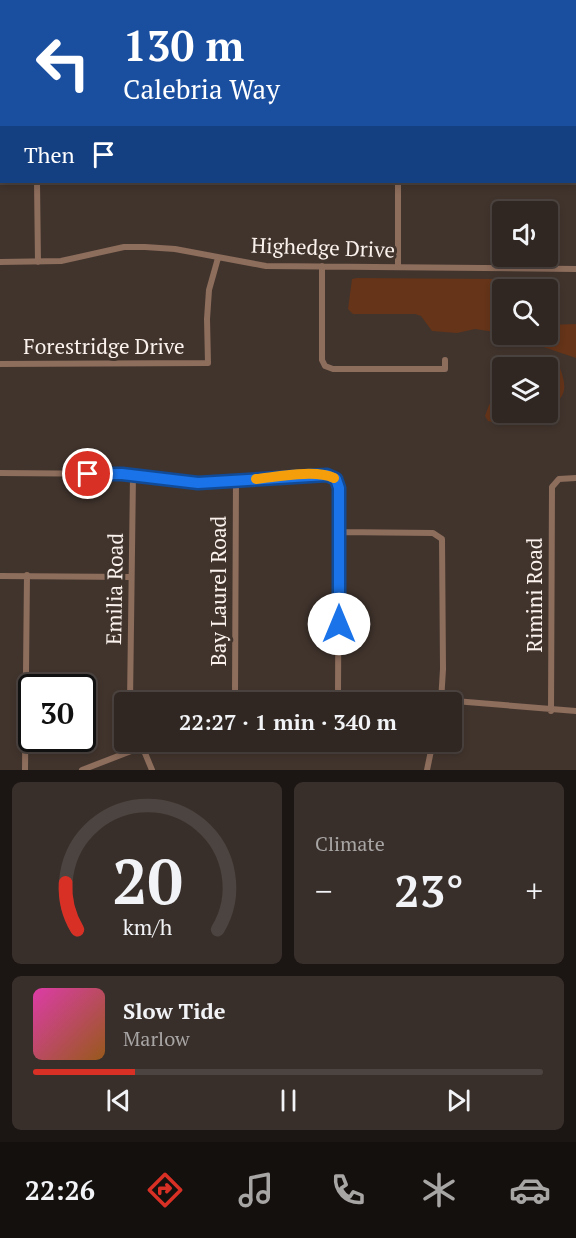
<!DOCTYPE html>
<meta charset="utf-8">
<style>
body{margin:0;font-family:"PT Serif",serif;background:#392f2a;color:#f1f3f6;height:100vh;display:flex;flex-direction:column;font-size:22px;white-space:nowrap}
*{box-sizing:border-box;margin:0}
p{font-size:20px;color:#a8a5a5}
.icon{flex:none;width:33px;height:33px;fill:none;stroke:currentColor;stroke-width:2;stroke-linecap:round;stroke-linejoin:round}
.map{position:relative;height:770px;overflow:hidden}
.details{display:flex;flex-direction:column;gap:12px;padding:12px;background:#1b1513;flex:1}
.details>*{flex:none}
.banner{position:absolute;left:0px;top:0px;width:576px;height:183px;box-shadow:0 3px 9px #0003,0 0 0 2px #4c4440;background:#1a4fa0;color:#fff;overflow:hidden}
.fabs{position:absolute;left:492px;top:201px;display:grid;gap:12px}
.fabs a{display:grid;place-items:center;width:66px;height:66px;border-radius:6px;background:#312722;box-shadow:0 3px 9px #0003,0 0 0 2px #4c4440;font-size:30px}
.speed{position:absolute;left:18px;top:674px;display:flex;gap:12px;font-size:30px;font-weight:700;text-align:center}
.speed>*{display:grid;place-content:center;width:78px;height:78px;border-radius:50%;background:#312722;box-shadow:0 3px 9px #0003,0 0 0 2px #4c4440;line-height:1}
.speed .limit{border:3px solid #111;border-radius:9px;background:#fff;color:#111}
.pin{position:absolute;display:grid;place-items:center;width:51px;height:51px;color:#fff;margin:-26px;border:3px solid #fff;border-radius:50%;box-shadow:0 2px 6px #0007}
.me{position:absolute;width:66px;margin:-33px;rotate:0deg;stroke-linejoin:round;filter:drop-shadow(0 0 4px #0008)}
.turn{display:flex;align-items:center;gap:21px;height:126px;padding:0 24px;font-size:27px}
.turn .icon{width:78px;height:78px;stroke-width:2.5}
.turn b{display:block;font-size:42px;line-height:51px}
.then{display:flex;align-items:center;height:57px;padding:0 24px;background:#0003;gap:12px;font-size:22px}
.big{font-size:45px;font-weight:800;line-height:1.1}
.details .tile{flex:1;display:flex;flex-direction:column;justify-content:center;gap:9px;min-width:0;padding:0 21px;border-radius:9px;background:#392f2a}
.details .dial{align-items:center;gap:0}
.dial svg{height:156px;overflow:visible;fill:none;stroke:#4c4440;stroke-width:7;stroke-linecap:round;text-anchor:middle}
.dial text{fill:#f1f3f6;stroke:none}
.song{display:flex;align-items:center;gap:18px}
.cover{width:72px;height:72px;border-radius:9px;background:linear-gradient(135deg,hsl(320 70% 55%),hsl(30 70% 35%))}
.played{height:6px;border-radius:3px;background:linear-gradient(90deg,#d93025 20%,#4c4440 20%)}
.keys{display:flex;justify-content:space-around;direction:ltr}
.heat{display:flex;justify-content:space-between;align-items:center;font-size:33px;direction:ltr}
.details .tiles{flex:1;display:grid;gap:12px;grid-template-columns:1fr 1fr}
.tile:last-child{grid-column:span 2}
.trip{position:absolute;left:114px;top:692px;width:348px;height:60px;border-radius:6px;background:#312722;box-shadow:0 3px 9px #0003,0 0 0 2px #4c4440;font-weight:800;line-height:60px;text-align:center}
.menu{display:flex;height:96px;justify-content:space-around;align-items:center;background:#14100e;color:#a8a5a5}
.menu .icon{width:42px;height:42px}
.menu .selected{color:#d93025}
.menu b{font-size:27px;color:#f1f3f6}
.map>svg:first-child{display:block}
.green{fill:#653419}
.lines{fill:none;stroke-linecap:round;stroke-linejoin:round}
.street{stroke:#8d6d5c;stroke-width:6}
.route-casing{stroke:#114b97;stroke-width:15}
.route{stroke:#1a73e8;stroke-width:10}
.slow{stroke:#f59e0b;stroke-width:10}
.labels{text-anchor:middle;stroke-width:6;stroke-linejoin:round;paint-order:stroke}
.street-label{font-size:21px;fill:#fbf2ed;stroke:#41342d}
</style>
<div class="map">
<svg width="576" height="770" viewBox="0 0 576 770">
<rect width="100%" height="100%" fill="#41342d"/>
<path class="green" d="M357 278 499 279 514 285 515 289 502 290V333L475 329 457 333 432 331 421 316 415 314H353L348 309 352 279Z
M576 324V358L508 335 548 334V325Z
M515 356 538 359 560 368C567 388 567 396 548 409V368L512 367V361Z
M502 392V412L541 413 531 422 506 425 488 421 485 416 489 405Z"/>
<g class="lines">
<path class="street" d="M36 0V2
M145 0V2
M501 2V0
M574 49 576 50
M0 80H2
M574 168H576
M37 182 38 262
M0 262 61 261 124 247H145L175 249 266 266 576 269
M322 266V360L325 366 333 369H445V360
M398 267V182
M0 364 208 363 207 319 209 290 218 258
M0 473 122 474 198 483 327 475 336 479 339 488 338 693
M236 480 235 694 238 702
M339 532 433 533 442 539 443 669 441 702
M0 576 131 577
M130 702 133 475
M269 702 302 696 356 693 576 711
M551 711 552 487 559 479 576 478
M140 741 152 770
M25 770 27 575
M82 770 157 741
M427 770 433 741"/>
</g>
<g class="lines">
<g class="route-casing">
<path id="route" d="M88 474H122L198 483 327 475 336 479 339 488V624"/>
</g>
<use href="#route" class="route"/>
<path class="slow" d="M256 479C276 477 316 469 334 478"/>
</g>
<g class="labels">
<g class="street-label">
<text transform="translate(323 248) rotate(2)" y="7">Highedge Drive</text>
<text x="104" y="354">Forestridge Drive</text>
<text transform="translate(115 589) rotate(-89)" y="7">Emilia Road</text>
<text transform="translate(219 591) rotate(-90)" y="7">Bay Laurel Road</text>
<text transform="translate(535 595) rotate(-90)" y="7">Rimini Road</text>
</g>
</g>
</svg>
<div class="fabs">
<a><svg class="icon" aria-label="sound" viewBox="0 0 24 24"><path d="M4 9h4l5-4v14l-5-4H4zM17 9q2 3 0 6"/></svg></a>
<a><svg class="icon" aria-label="search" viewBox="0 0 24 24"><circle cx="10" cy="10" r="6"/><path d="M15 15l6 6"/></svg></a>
<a><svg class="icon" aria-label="layers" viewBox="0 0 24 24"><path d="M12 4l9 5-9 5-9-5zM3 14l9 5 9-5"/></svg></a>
</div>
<div class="speed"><div class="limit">30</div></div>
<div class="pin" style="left:88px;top:474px;background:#d93025"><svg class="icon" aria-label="arrive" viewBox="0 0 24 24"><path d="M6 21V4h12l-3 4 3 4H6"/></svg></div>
<svg class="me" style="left:339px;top:624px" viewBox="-20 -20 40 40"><circle r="19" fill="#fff"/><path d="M0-13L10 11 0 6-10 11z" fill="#1a73e8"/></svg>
<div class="trip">22:27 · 1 min · 340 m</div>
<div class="banner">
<div class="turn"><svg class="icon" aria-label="left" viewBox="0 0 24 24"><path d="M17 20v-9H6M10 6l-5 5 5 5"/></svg><div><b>130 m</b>Calebria Way</div></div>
<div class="then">Then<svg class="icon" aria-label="arrive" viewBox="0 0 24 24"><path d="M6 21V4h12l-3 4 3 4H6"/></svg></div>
</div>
</div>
<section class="details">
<div class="tiles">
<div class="tile dial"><svg viewBox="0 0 100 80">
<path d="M14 69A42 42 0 1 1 86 69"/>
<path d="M14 69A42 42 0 0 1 8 45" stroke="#d93025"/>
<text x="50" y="56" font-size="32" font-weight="700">20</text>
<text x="50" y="72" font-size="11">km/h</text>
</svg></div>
<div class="tile"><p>Climate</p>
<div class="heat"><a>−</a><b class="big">23°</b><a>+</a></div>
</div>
<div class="tile">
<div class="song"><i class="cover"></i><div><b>Slow Tide</b><p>Marlow</p></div></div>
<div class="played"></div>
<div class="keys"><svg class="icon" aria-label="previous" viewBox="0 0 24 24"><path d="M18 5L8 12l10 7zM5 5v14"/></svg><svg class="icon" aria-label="pause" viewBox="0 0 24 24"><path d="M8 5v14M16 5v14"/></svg><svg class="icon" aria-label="next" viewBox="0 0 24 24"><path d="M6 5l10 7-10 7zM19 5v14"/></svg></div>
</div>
</div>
</section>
<nav class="menu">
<b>22:26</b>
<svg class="icon selected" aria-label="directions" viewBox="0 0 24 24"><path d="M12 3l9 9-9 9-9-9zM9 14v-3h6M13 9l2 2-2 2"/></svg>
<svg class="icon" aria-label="music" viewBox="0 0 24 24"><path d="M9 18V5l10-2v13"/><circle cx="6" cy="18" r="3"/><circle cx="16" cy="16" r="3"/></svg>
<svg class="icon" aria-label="phone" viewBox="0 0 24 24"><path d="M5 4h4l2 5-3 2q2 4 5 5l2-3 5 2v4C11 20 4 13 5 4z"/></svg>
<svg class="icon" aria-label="climate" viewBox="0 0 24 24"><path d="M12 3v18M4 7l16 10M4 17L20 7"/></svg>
<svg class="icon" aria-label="car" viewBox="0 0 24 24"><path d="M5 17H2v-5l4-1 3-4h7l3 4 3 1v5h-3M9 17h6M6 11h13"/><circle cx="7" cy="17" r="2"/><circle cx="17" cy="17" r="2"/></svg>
</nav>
